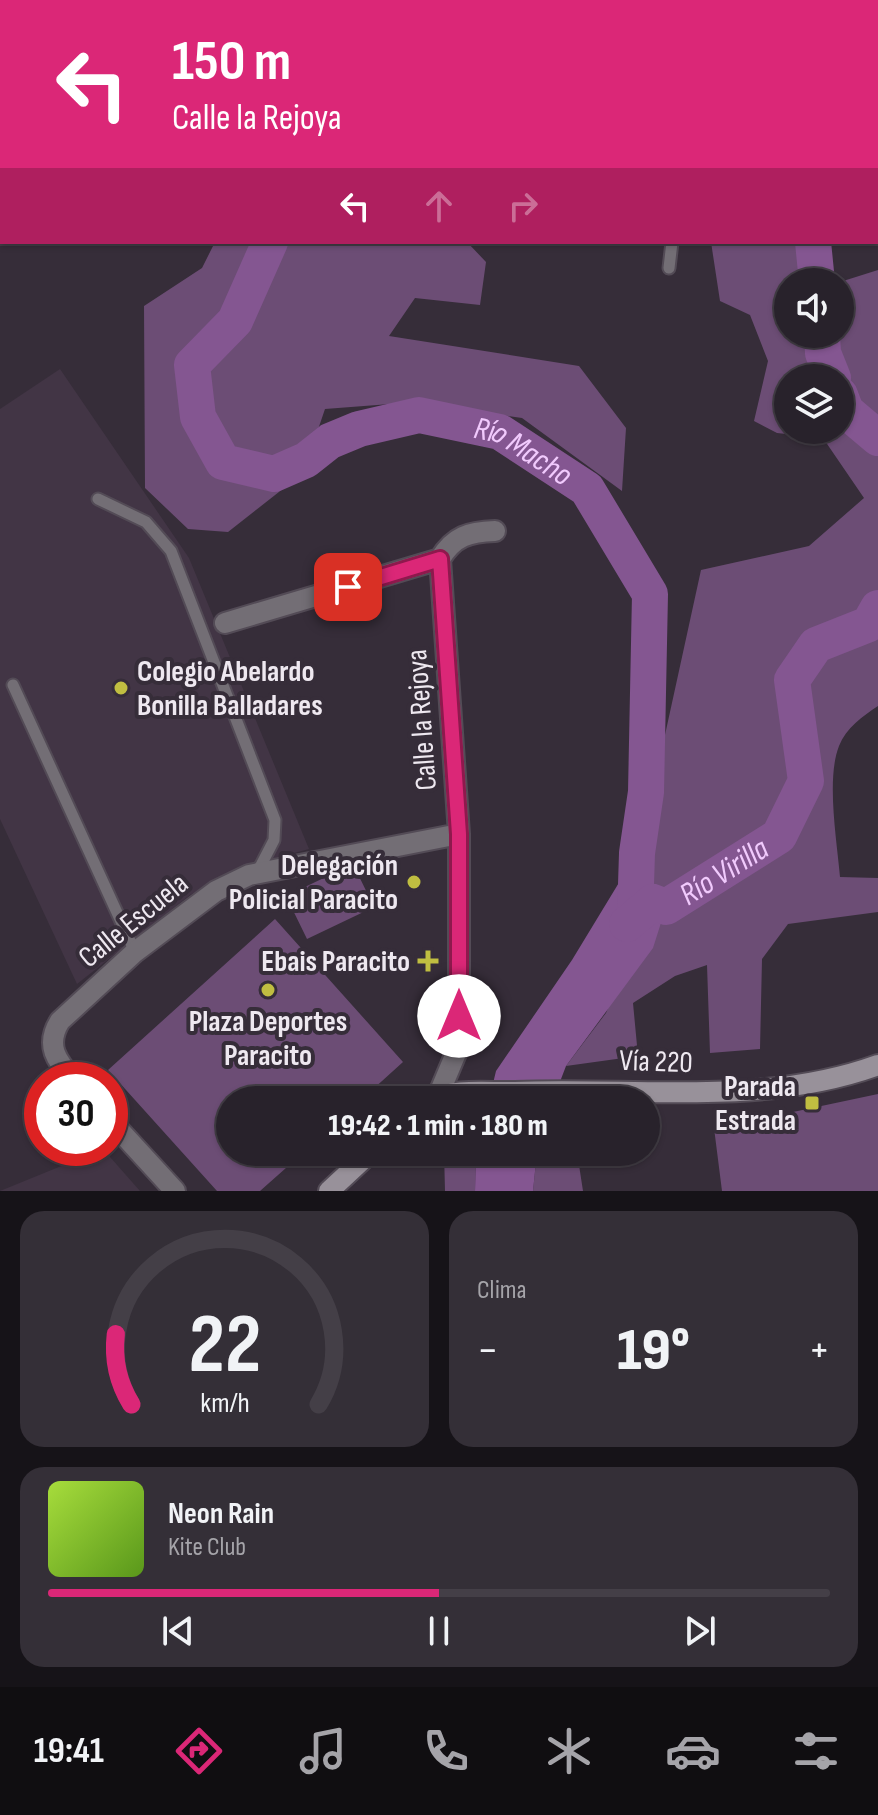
<!DOCTYPE html>
<html lang="es">
<meta charset="utf-8">
<style>
body{margin:0;font-family:"Sofia Sans Condensed",sans-serif;background:#342f37;color:#f1f3f6;height:100vh;display:flex;flex-direction:column;font-size:30px;white-space:nowrap}
*{box-sizing:border-box;margin:0}
p{font-size:26px;color:#a5a4a9}
.icon{flex:none;width:44px;height:44px;fill:none;stroke:currentColor;stroke-width:2;stroke-linecap:round;stroke-linejoin:round}
.map{position:relative;height:1191px;overflow:hidden}
.side{display:flex;flex-direction:column;gap:20px;padding:20px;background:#161318;flex:1}
.side>*{flex:none}
.guide{position:absolute;left:0px;top:0px;width:878px;height:244px;box-shadow:0 2px 6px #0004,0 0 0 2px #443f47;background:#db2777;color:#fff;overflow:hidden}
.buttons{position:absolute;left:774px;top:268px;display:grid;gap:16px}
.buttons a{display:grid;place-items:center;width:80px;height:80px;border-radius:50%;background:#28222b;box-shadow:0 2px 6px #0004,0 0 0 2px #443f47;font-size:40px}
.speed{position:absolute;left:24px;top:1062px;display:flex;gap:16px;font-size:40px;font-weight:700;text-align:center}
.speed>*{display:grid;place-content:center;width:104px;height:104px;border-radius:50%;background:#28222b;box-shadow:0 2px 6px #0004,0 0 0 2px #443f47;line-height:1}
.speed .limit{border:12px solid #d22;background:#fff;color:#111}
.pin{position:absolute;display:grid;place-items:center;width:68px;height:68px;color:#fff;margin:-34px;border-radius:16px;box-shadow:0 4px 12px #0006}
.me{position:absolute;width:88px;margin:-44px;rotate:0deg;stroke-linejoin:round;filter:drop-shadow(0 0 6px #0008)}
.turn{display:flex;align-items:center;gap:28px;height:168px;padding:0 40px;font-size:36px}
.turn .icon{width:104px;height:104px;stroke-width:2.5}
.turn b{display:block;font-size:56px;line-height:68px}
.lanes{display:flex;align-items:center;height:76px;padding:0 40px;background:#0003;justify-content:center;gap:40px;direction:ltr}
.lanes .off{opacity:.35}
.big{font-size:60px;font-weight:800;line-height:1.1}
.side .card{flex:1;display:flex;flex-direction:column;justify-content:center;gap:12px;min-width:0;padding:0 28px;border-radius:24px;background:#342f37}
.side .dial{align-items:center;gap:0}
.dial svg{height:208px;overflow:visible;fill:none;stroke:#443f47;stroke-width:7;stroke-linecap:round;text-anchor:middle}
.dial text{fill:#f1f3f6;stroke:none}
.song{display:flex;align-items:center;gap:24px}
.cover{width:96px;height:96px;border-radius:12px;background:linear-gradient(135deg,hsl(80 70% 55%),hsl(90 70% 35%))}
.played{height:8px;border-radius:4px;background:linear-gradient(90deg,#db2777 50%,#443f47 50%)}
.keys{display:flex;justify-content:space-around;direction:ltr}
.heat{display:flex;justify-content:space-between;align-items:center;font-size:44px;direction:ltr}
.side .tiles{flex:1;display:grid;gap:20px;grid-template-columns:1fr 1fr}
.card:last-child{grid-column:span 2}
.trip{position:absolute;left:216px;top:1086px;width:444px;height:80px;border-radius:40px;background:#28222b;box-shadow:0 2px 6px #0004,0 0 0 2px #443f47;font-weight:800;line-height:80px;text-align:center}
.tabs{display:flex;height:128px;justify-content:space-around;align-items:center;background:#100e11;color:#a5a4a9}
.tabs .icon{width:56px;height:56px}
.tabs .active{color:#db2777}
.tabs b{font-size:36px;color:#f1f3f6}
.map>svg:first-child{display:block}
.built{fill:#423545}
.green{fill:#6c4d75;fill-rule:evenodd}
.water{fill:#845691}
.lines{fill:none;stroke-linecap:round;stroke-linejoin:round}
.river{stroke:#845691;stroke-width:36}
.service-casing{stroke:#534b56;stroke-width:15}
.minor-casing{stroke:#534b56;stroke-width:24}
.secondary-casing{stroke:#534b56;stroke-width:24}
.service{stroke:#736e75;stroke-width:11}
.minor{stroke:#736e75;stroke-width:20}
.secondary{stroke:#98919a;stroke-width:20}
.route-casing{stroke:#8e194d;stroke-width:20}
.route{stroke:#db2777;stroke-width:14}
.poi-dot{fill:#c0be41;stroke:#362d39;stroke-width:3}
.labels{text-anchor:middle;stroke-width:8;stroke-linejoin:round;paint-order:stroke}
.poi-label{font-size:30px;font-weight:bold;fill:#eee8f0;stroke:#362d39;text-anchor:end}
.street-label{font-size:30px;fill:#eee8f0;stroke:#362d39}
.water-label{font-size:32px;font-style:italic;fill:#f1cafd;stroke:#362d39}
</style>
<div class="map">
<svg width="878" height="1191" viewBox="0 0 878 1191">
<rect width="100%" height="100%" fill="#362d39"/>
<path class="built" d="M60 369 189 558 309 849 238 868 190 895 77 984 0 819V409Z
M103 1149 140 1191H0Z"/>
<path class="green" d="M690 0H878L876 92V2Z
M215 242H467L486 262 480 305 415 298 389 336 579 366 626 428 622 491 522 418 416 402 325 409 309 456 284 488 228 532 188 529 145 488 144 306 202 268Z
M711 242H825L823 264 831 282H788V334H840V282L878 270V706C863 716 846 728 839 746 826 779 837 841 840 877L878 878V912L788 924 762 959 760 1049 710 1053 707 965 675 976 633 1003 638 1056 566 1066 606 1013 653 902 637 912 639 854 701 570 809 546 864 498 823 438 777 433 754 421 768 361 750 315 720 301ZM788 378H840V430H788Z
M353 864 374 907 307 939 286 896Z
M275 919 403 1062 361 1100H230V1152H304L260 1191H217L108 1070Z
M878 1094V1191H722L713 1120 774 1116Z
M444 1152H476L475 1191H445Z
M537 1152H577L583 1191H533Z"/>
<path class="water" d="M637 853 635 915 653 902 666 907 653 948 566 1066 553 1100H489L496 1071 572 960Z
M476 1152H537L533 1191H475Z"/>
<g class="lines">
<g class="river">
<path d="M385 2 386 0"/>
<path d="M818 2V0"/>
<path id="s1" d="M270 242 235 321 192 365 198 417 223 462 274 474 306 460 330 441 359 429 419 415 500 432 587 489 650 594 646 792 637 853 635 916"/>
<path d="M813 242 817 282"/>
<path d="M822 334 823 353 833 378"/>
<path d="M840 395 846 411 878 438"/>
<path id="s2" d="M627 924 653 902 666 907 779 836 806 781 792 680 816 645 869 624 878 608"/>
</g>
<g class="service-casing">
<path id="service" d="M699 2 700 0
M876 226 878 225
M669 268 672 242
M98 499 146 522 171 551 275 820 274 840 257 873
M13 685 135 952"/>
</g>
<g class="minor-casing">
<path id="minor" d="M440 559C454 536 469 532 495 531
M225 623 440 559
M74 1080C56 1061 45 1045 60 1021L135 952 216 891 249 875 459 834
M438 1096 459 1046V834L440 559
M110 1120 175 1191"/>
</g>
<g class="secondary-casing">
<path id="secondary" d="M431 1100C453 1088 491 1093 515 1092 635 1087 763 1107 878 1065
M329 1191 371 1152"/>
</g>
<use href="#service" class="service"/>
<use href="#minor" class="minor"/>
<use href="#secondary" class="secondary"/>
</g>
<g class="lines">
<g class="route-casing">
<path id="route" d="M348 587 440 559 459 834V1016"/>
</g>
<use href="#route" class="route"/>
</g>
<g class="poi-dot">
<circle cx="121" cy="688" r="8"/>
<circle cx="414" cy="882" r="8"/>
<path d="M424 949h8v8h8v8h-8v8h-8v-8h-8v-8h8z"/>
<circle cx="268" cy="990" r="8"/>
<rect x="804" y="1095" width="16" height="16" rx="4"/>
</g>
<g class="labels">
<g class="poi-label">
<text x="137" y="681" text-anchor="start">Colegio Abelardo<tspan x="137" dy="34">Bonilla Balladares</tspan></text>
<text x="398" y="875">Delegación<tspan x="398" dy="34">Policial Paracito</tspan></text>
<text x="410" y="971">Ebais Paracito</text>
<text x="268" y="1031" text-anchor="middle">Plaza Deportes<tspan x="268" dy="34">Paracito</tspan></text>
<text x="796" y="1096">Parada<tspan x="796" dy="34">Estrada</tspan></text>
</g>
<g class="street-label">
<text transform="translate(421 720) rotate(-94)" y="10">Calle la Rejoya</text>
<text transform="translate(133 920) rotate(-39)" y="10">Calle Escuela</text>
<text transform="translate(656 1061) rotate(2)" y="10">Vía 220</text>
</g>
<g class="water-label">
<text dy="11" stroke="none"><textPath href="#s1" startOffset="574">Río Macho</textPath></text>
<text dy="11" stroke="none"><textPath href="#s2" startOffset="116">Río Virilla</textPath></text>
</g>
</g>
</svg>
<div class="buttons">
<a><svg class="icon" aria-label="sound" viewBox="0 0 24 24"><path d="M4 9h4l5-4v14l-5-4H4zM17 9q2 3 0 6"/></svg></a>
<a><svg class="icon" aria-label="layers" viewBox="0 0 24 24"><path d="M12 4l9 5-9 5-9-5zM3 14l9 5 9-5"/></svg></a>
</div>
<div class="speed"><div class="limit">30</div></div>
<div class="pin" style="left:348px;top:587px;background:#d93025"><svg class="icon" aria-label="arrive" viewBox="0 0 24 24"><path d="M6 21V4h12l-3 4 3 4H6"/></svg></div>
<svg class="me" style="left:459px;top:1016px" viewBox="-20 -20 40 40"><circle r="19" fill="#fff"/><path d="M0-13L10 11 0 6-10 11z" fill="#db2777"/></svg>
<div class="trip">19:42 · 1 min · 180 m</div>
<div class="guide">
<div class="turn"><svg class="icon" aria-label="left" viewBox="0 0 24 24"><path d="M17 20v-9H6M10 6l-5 5 5 5"/></svg><div><b>150 m</b>Calle la Rejoya</div></div>
<div class="lanes"><svg class="icon" aria-label="left" viewBox="0 0 24 24"><path d="M17 20v-9H6M10 6l-5 5 5 5"/></svg><svg class="icon off" aria-label="ahead" viewBox="0 0 24 24"><path d="M12 20V5M6 11l6-6 6 6"/></svg><svg class="icon off" aria-label="right" viewBox="0 0 24 24"><path d="M7 20v-9h11M14 6l5 5-5 5"/></svg></div>
</div>
</div>
<section class="side">
<div class="tiles">
<div class="card dial"><svg viewBox="0 0 100 80">
<path d="M14 69A42 42 0 1 1 86 69"/>
<path d="M14 69A42 42 0 0 1 8 42" stroke="#db2777"/>
<text x="50" y="56" font-size="32" font-weight="700">22</text>
<text x="50" y="72" font-size="11">km/h</text>
</svg></div>
<div class="card"><p>Clima</p>
<div class="heat"><a>−</a><b class="big">19°</b><a>+</a></div>
</div>
<div class="card">
<div class="song"><i class="cover"></i><div><b>Neon Rain</b><p>Kite Club</p></div></div>
<div class="played"></div>
<div class="keys"><svg class="icon" aria-label="previous" viewBox="0 0 24 24"><path d="M18 5L8 12l10 7zM5 5v14"/></svg><svg class="icon" aria-label="pause" viewBox="0 0 24 24"><path d="M8 5v14M16 5v14"/></svg><svg class="icon" aria-label="next" viewBox="0 0 24 24"><path d="M6 5l10 7-10 7zM19 5v14"/></svg></div>
</div>
</div>
</section>
<nav class="tabs">
<b>19:41</b>
<svg class="icon active" aria-label="directions" viewBox="0 0 24 24"><path d="M12 3l9 9-9 9-9-9zM9 14v-3h6M13 9l2 2-2 2"/></svg>
<svg class="icon" aria-label="music" viewBox="0 0 24 24"><path d="M9 18V5l10-2v13"/><circle cx="6" cy="18" r="3"/><circle cx="16" cy="16" r="3"/></svg>
<svg class="icon" aria-label="phone" viewBox="0 0 24 24"><path d="M5 4h4l2 5-3 2q2 4 5 5l2-3 5 2v4C11 20 4 13 5 4z"/></svg>
<svg class="icon" aria-label="climate" viewBox="0 0 24 24"><path d="M12 3v18M4 7l16 10M4 17L20 7"/></svg>
<svg class="icon" aria-label="car" viewBox="0 0 24 24"><path d="M5 17H2v-5l4-1 3-4h7l3 4 3 1v5h-3M9 17h6M6 11h13"/><circle cx="7" cy="17" r="2"/><circle cx="17" cy="17" r="2"/></svg>
<svg class="icon" aria-label="filters" viewBox="0 0 24 24"><path d="M4 7h16M4 17h16"/><circle cx="9" cy="7" r="2"/><circle cx="15" cy="17" r="2"/></svg>
</nav>
